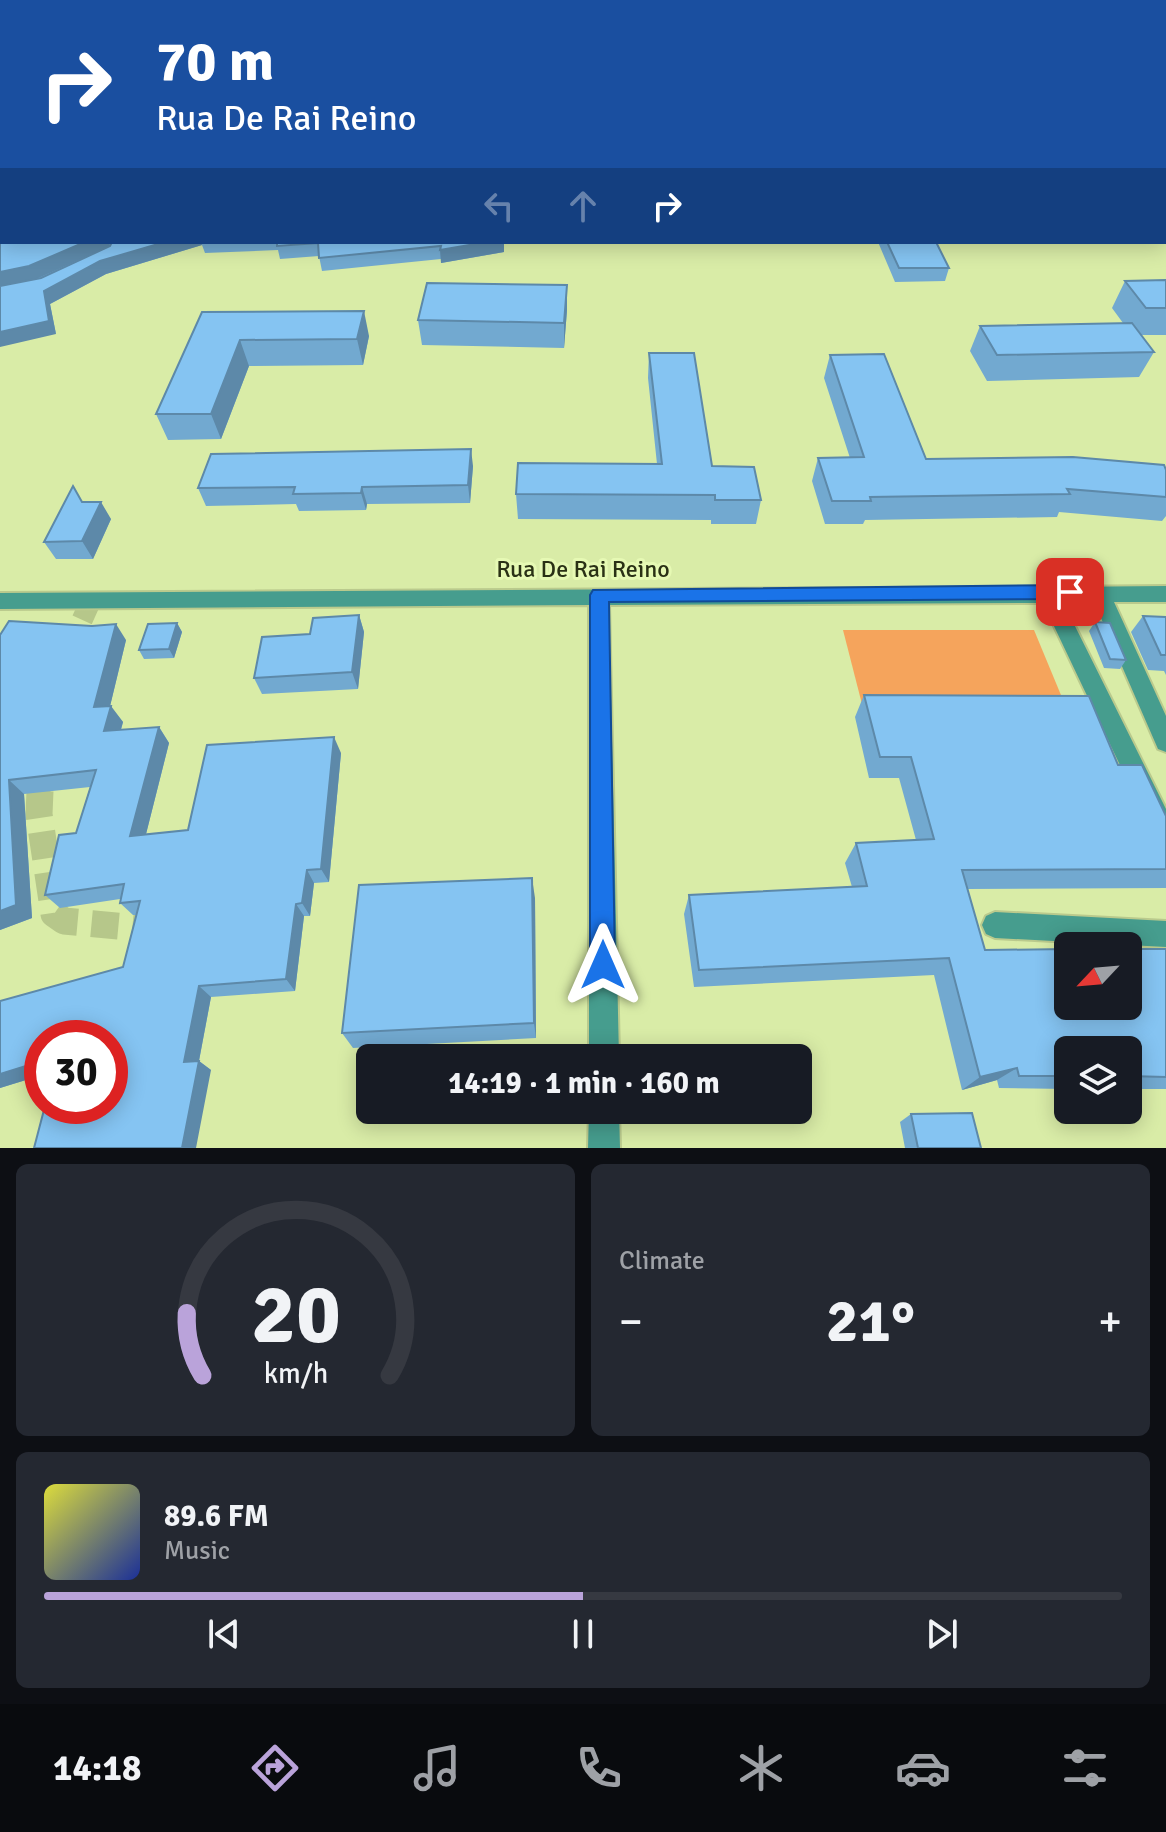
<!DOCTYPE html>
<meta charset="utf-8">
<style>
body{margin:0;font-family:Signika,sans-serif;background:#242831;color:#f1f3f6;height:100vh;display:flex;flex-direction:column;font-size:30px;white-space:nowrap}
*{box-sizing:border-box;margin:0}
p{font-size:26px;color:#9ea1a6}
.icon{flex:none;width:44px;height:44px;fill:none;stroke:currentColor;stroke-width:2;stroke-linecap:round;stroke-linejoin:round}
.map{position:relative;height:1148px;overflow:hidden}
.details{display:flex;flex-direction:column;gap:16px;padding:16px;background:#0d0f14;flex:1}
.details>*{flex:none}
.top-card{position:absolute;left:0px;top:0px;width:1166px;height:244px;box-shadow:0 4px 20px #0003;background:#1a4fa0;color:#fff;overflow:hidden}
.needle{width:52px;rotate:244deg}
.controls{position:absolute;left:1054px;top:932px;display:grid;gap:16px}
.controls a{display:grid;place-items:center;width:88px;height:88px;border-radius:12px;background:#171b24;box-shadow:0 4px 20px #0003;font-size:40px}
.speed{position:absolute;left:24px;top:1020px;display:flex;gap:16px;font-size:40px;font-weight:700;text-align:center}
.speed>*{display:grid;place-content:center;width:104px;height:104px;border-radius:50%;background:#171b24;box-shadow:0 4px 20px #0003;line-height:1}
.speed .limit{border:12px solid #d22;background:#fff;color:#111}
.pin{position:absolute;display:grid;place-items:center;width:68px;height:68px;color:#fff;margin:-34px;border-radius:16px;box-shadow:0 4px 12px #0006}
.me{position:absolute;width:88px;margin:-44px;rotate:0deg;stroke-linejoin:round;filter:drop-shadow(0 0 6px #0008)}
.turn{display:flex;align-items:center;gap:28px;height:168px;padding:0 24px;font-size:36px}
.turn .icon{width:104px;height:104px;stroke-width:2.5}
.turn b{display:block;font-size:56px;line-height:68px}
.lanes{display:flex;align-items:center;height:76px;padding:0 24px;background:#0003;justify-content:center;gap:40px;direction:ltr}
.lanes .off{opacity:.35}
.big{font-size:60px;font-weight:800;line-height:1.1}
.details .tile{flex:1;display:flex;flex-direction:column;justify-content:center;gap:12px;min-width:0;padding:0 28px;border-radius:12px;background:#242831}
.details .dial{align-items:center;gap:0}
.dial svg{height:208px;overflow:visible;fill:none;stroke:#363941;stroke-width:7;stroke-linecap:round;text-anchor:middle}
.dial text{fill:#f1f3f6;stroke:none}
.song{display:flex;align-items:center;gap:24px}
.cover{width:96px;height:96px;border-radius:12px;background:linear-gradient(135deg,hsl(60 70% 55%),hsl(230 70% 35%))}
.played{height:8px;border-radius:4px;background:linear-gradient(90deg,#baa3da 50%,#363941 50%)}
.keys{display:flex;justify-content:space-around;direction:ltr}
.heat{display:flex;justify-content:space-between;align-items:center;font-size:44px;direction:ltr}
.details .tiles{flex:1;display:grid;gap:16px;grid-template-columns:1fr 1fr}
.tile:last-child{grid-column:span 2}
.trip{position:absolute;left:356px;top:1044px;width:456px;height:80px;border-radius:12px;background:#171b24;box-shadow:0 4px 20px #0003;font-weight:800;line-height:80px;text-align:center}
.menu{display:flex;height:128px;justify-content:space-around;align-items:center;background:#090b0e;color:#9ea1a6}
.menu .icon{width:56px;height:56px}
.menu .active{color:#baa3da}
.menu b{font-size:36px;color:#f1f3f6}
.map>svg:first-child{display:block}
.green{fill:#f5a45c}
.lines{fill:none;stroke-linecap:round;stroke-linejoin:round}
.minor-tunnel-far1{stroke:#b6c78a;stroke-width:21;stroke-dasharray:21 11;stroke-linecap:butt}
.minor-tunnel{stroke:#b6c78a;stroke-width:27;stroke-dasharray:27 14;stroke-linecap:butt}
.minor-casing{stroke:#baca8d;stroke-width:4}
.minor{fill:#469d8e;fill-rule:evenodd}
.wall{fill:#72a9d0}
.shaded-wall{fill:#5d89a9}
.building{fill:#85c4f2;stroke:#5d89a9;stroke-width:2}
.route{fill:#1a73e8;stroke:#114b97;stroke-width:2}
.labels{text-anchor:middle;stroke-width:6;stroke-linejoin:round;paint-order:stroke}
.street-label{font-size:24px;fill:#2a3115;stroke:#e6f9b4}
</style>
<div class="map">
<svg width="1166" height="1148" viewBox="0 0 1166 1148">
<rect width="100%" height="100%" fill="#d9eca7"/>
<path class="green" d="M843 630H1034L1068 712H864Z"/>
<g class="lines">
<path class="minor-tunnel-far1" d="M69 649 92 598
M40 793 41 768"/>
<path class="minor-tunnel" d="M40 791 39 814 54 914 64 921 160 930"/>
<g class="minor-casing">
<path id="minor" d="M0 55H2V62H0Z
M1164 74H1166V80H1164Z
M1164 145 1166 146V155L1164 154Z
M1048 584 1055 587 1166 586V602H1114L1166 716V752L1158 749 1094 602H1063L1166 809V847L1157 843 1043 603 609 605 619 1058H589V605L0 609V593L1041 587Z
M995 912 1166 921V947L995 938 986 934 982 925 986 916Z
M589 1110H619L620 1148H588Z"/>
</g>
<use href="#minor" class="minor"/>
</g>
<path class="wall" d="M1166 0V54L1164 53V2Z
M1164 157 1166 158V194L1164 195Z
M2 242H504V252L441 263V259L322 271 319 256 280 259 278 250 205 253 202 245 106 274 50 304 56 334Z
M878 242H936L949 268 945 281 895 282Z
M1166 280V335H1141L1154 352 1139 377 987 381 970 351 980 326 1123 323 1112 308 1125 281Z
M567 285V310L564 348 422 345 418 320Z
M202 312 369 336 363 365 249 366 221 439 168 440 156 414Z
M649 353 712 466 761 500 756 524H711V520L518 519 516 494 657 464 648 378Z
M830 355 926 459 1166 470V516L1162 521 1059 512 1057 517 865 520 863 524H825L812 481 818 458H850L824 378Z
M473 466 470 503 367 504 366 510 299 511 296 504 206 506 198 488Z
M82 502 111 519 93 559H56L44 542Z
M359 615 364 632 358 689 262 694 254 678 310 634Z
M1143 616 1166 617V675L1164 671 1148 670 1131 632Z
M1095 622 1126 660 1120 669 1104 668 1089 631Z
M177 623 182 632 174 658 144 659 139 650Z
M0 635 126 640 110 706 123 722 121 730 159 727 169 743 146 834 188 830 341 753 329 882 314 883 310 916H304L295 991 211 997 199 1061 211 1070 110 1106 42 1038V1075L0 1088V1001L123 967 136 915H133L120 903V899L60 908 45 895 76 833 90 787 24 794 32 918 0 930Z
M864 695 1118 765 1166 816V888L967 889 985 950 1166 949V1089H1128V1050H1068V1089L999 1088 997 1080 962 1090 934 975 694 987 684 914 689 895 852 887 845 863 856 843 916 840 899 778H869L855 717Z
M535 898 536 1038 353 1048 342 1033Z
M911 1114 981 1148H905L900 1122Z"/>
<path class="shaded-wall" d="M85 242H109L110 246 36 279 0 287V272Z
M165 242H201L202 245 106 274 50 304 56 334 0 347V332L44 291 100 261Z
M487 242H504V252L441 263 440 250Z
M567 285V310L564 348V323Z
M364 311 369 336 363 365 357 339Z
M240 340 249 366 221 439 211 414Z
M471 449 473 466 470 503 468 485Z
M362 487 367 504 366 510 361 493Z
M101 502 111 519 93 559 82 541Z
M359 615 364 632 358 689 352 672Z
M177 623 182 632 174 658 169 649Z
M116 624 126 640 106 723 94 707Z
M111 706 123 722 116 746 104 731Z
M159 727 169 743 142 850 130 836Z
M334 737 341 753 329 882 321 869Z
M9 780 24 794 32 918 0 930V911Z
M307 870 314 883 310 916 302 903Z
M532 878 535 898 536 1038 534 1023Z
M296 904 304 916 295 991 286 979Z
M199 986 211 997 197 1071 184 1062Z
M42 1061V1075L0 1088V1074Z
M199 1061 211 1070 196 1148H182Z
M1017 1068 997 1080 962 1090 980 1077Z"/>
<path class="building" d="M151 0H1166V41L1164 40V2H150Z
M1164 157 1166 158V182H1164Z
M0 159H2V242H85L29 266 0 272Z
M112 242H165L100 261 44 291 49 321 0 332V286L41 278 110 246Z
M277 242H487L440 250 441 246 319 258 318 243 277 246Z
M887 242H936L949 268H899Z
M1166 280V308H1146L1125 281Z
M427 283 567 285 564 323 418 320Z
M364 311 357 339 240 340 211 414H156L202 312Z
M1132 323 1154 352 997 355 980 326Z
M649 353H694L712 466 754 467 761 500H715V495L516 494 518 463 662 464Z
M884 354 926 459 1073 457 1164 465 1166 470V497L1067 489 1070 494 870 497 871 501H832L818 458 864 457 830 355Z
M471 449 468 485 362 487 361 493 293 494 295 487 198 488 211 454Z
M73 486 82 502H101L82 541 44 542Z
M359 615 352 672 254 678 262 637 310 634 313 618Z
M1143 616 1166 617V655H1161Z
M9 621 92 626 116 624 94 707 111 706 104 731 159 727 130 836 188 830 207 745 334 737 321 869 307 870 302 903 296 904 286 979 199 986 184 1062 199 1061 182 1148H34L45 1106H110V1038H42V1061L0 1074V1001L123 967 140 901 120 903 124 884 45 895 59 835 76 833 96 770 9 780 16 905 0 911V635Z
M1095 622 1110 623 1126 660 1110 659Z
M177 623 169 649 139 650 148 624Z
M864 695 1089 696 1118 765H1142L1166 816V869L962 870 985 950 1068 949V1006H1128V949H1166V1077L1128 1076V1050H1068V1076H1019L1017 1068 980 1077 949 958 699 970 689 895 867 886 856 843 934 839 911 757H880Z
M532 878 534 1023 342 1033 359 885Z
M972 1113 981 1148H918L911 1114Z"/>
<path class="route" d="M1070 585 1079 592 1070 599 609 602 615 965 611 974 603 978 594 974 590 965V595L593 590Z"/>
<g class="labels">
<g class="street-label">
<text x="583" y="577">Rua De Rai Reino</text>
</g>
</g>
</svg>
<div class="controls">
<a><svg class="needle" viewBox="-14 -14 28 28"><path d="M0-13l5 13h-10z" fill="#e53935"/><path d="M0 13l5-13h-10z" fill="#9ea1a6"/></svg></a>
<a><svg class="icon" aria-label="layers" viewBox="0 0 24 24"><path d="M12 4l9 5-9 5-9-5zM3 14l9 5 9-5"/></svg></a>
</div>
<div class="speed"><div class="limit">30</div></div>
<div class="pin" style="left:1070px;top:592px;background:#d93025"><svg class="icon" aria-label="arrive" viewBox="0 0 24 24"><path d="M6 21V4h12l-3 4 3 4H6"/></svg></div>
<svg class="me" style="left:603px;top:965px" viewBox="-20 -20 40 40"><path d="M0-17L14 15 0 8-14 15z" fill="#1a73e8" stroke="#fff" stroke-width="4"/></svg>
<div class="trip">14:19 · 1 min · 160 m</div>
<div class="top-card">
<div class="turn"><svg class="icon" aria-label="right" viewBox="0 0 24 24"><path d="M7 20v-9h11M14 6l5 5-5 5"/></svg><div><b>70 m</b>Rua De Rai Reino</div></div>
<div class="lanes"><svg class="icon off" aria-label="left" viewBox="0 0 24 24"><path d="M17 20v-9H6M10 6l-5 5 5 5"/></svg><svg class="icon off" aria-label="ahead" viewBox="0 0 24 24"><path d="M12 20V5M6 11l6-6 6 6"/></svg><svg class="icon" aria-label="right" viewBox="0 0 24 24"><path d="M7 20v-9h11M14 6l5 5-5 5"/></svg></div>
</div>
</div>
<section class="details">
<div class="tiles">
<div class="tile dial"><svg viewBox="0 0 100 80">
<path d="M14 69A42 42 0 1 1 86 69"/>
<path d="M14 69A42 42 0 0 1 8 45" stroke="#baa3da"/>
<text x="50" y="56" font-size="32" font-weight="700">20</text>
<text x="50" y="72" font-size="11">km/h</text>
</svg></div>
<div class="tile"><p>Climate</p>
<div class="heat"><a>−</a><b class="big">21°</b><a>+</a></div>
</div>
<div class="tile">
<div class="song"><i class="cover"></i><div><b>89.6 FM</b><p>Music</p></div></div>
<div class="played"></div>
<div class="keys"><svg class="icon" aria-label="previous" viewBox="0 0 24 24"><path d="M18 5L8 12l10 7zM5 5v14"/></svg><svg class="icon" aria-label="pause" viewBox="0 0 24 24"><path d="M8 5v14M16 5v14"/></svg><svg class="icon" aria-label="next" viewBox="0 0 24 24"><path d="M6 5l10 7-10 7zM19 5v14"/></svg></div>
</div>
</div>
</section>
<nav class="menu">
<b>14:18</b>
<svg class="icon active" aria-label="directions" viewBox="0 0 24 24"><path d="M12 3l9 9-9 9-9-9zM9 14v-3h6M13 9l2 2-2 2"/></svg>
<svg class="icon" aria-label="music" viewBox="0 0 24 24"><path d="M9 18V5l10-2v13"/><circle cx="6" cy="18" r="3"/><circle cx="16" cy="16" r="3"/></svg>
<svg class="icon" aria-label="phone" viewBox="0 0 24 24"><path d="M5 4h4l2 5-3 2q2 4 5 5l2-3 5 2v4C11 20 4 13 5 4z"/></svg>
<svg class="icon" aria-label="climate" viewBox="0 0 24 24"><path d="M12 3v18M4 7l16 10M4 17L20 7"/></svg>
<svg class="icon" aria-label="car" viewBox="0 0 24 24"><path d="M5 17H2v-5l4-1 3-4h7l3 4 3 1v5h-3M9 17h6M6 11h13"/><circle cx="7" cy="17" r="2"/><circle cx="17" cy="17" r="2"/></svg>
<svg class="icon" aria-label="filters" viewBox="0 0 24 24"><path d="M4 7h16M4 17h16"/><circle cx="9" cy="7" r="2"/><circle cx="15" cy="17" r="2"/></svg>
</nav>
